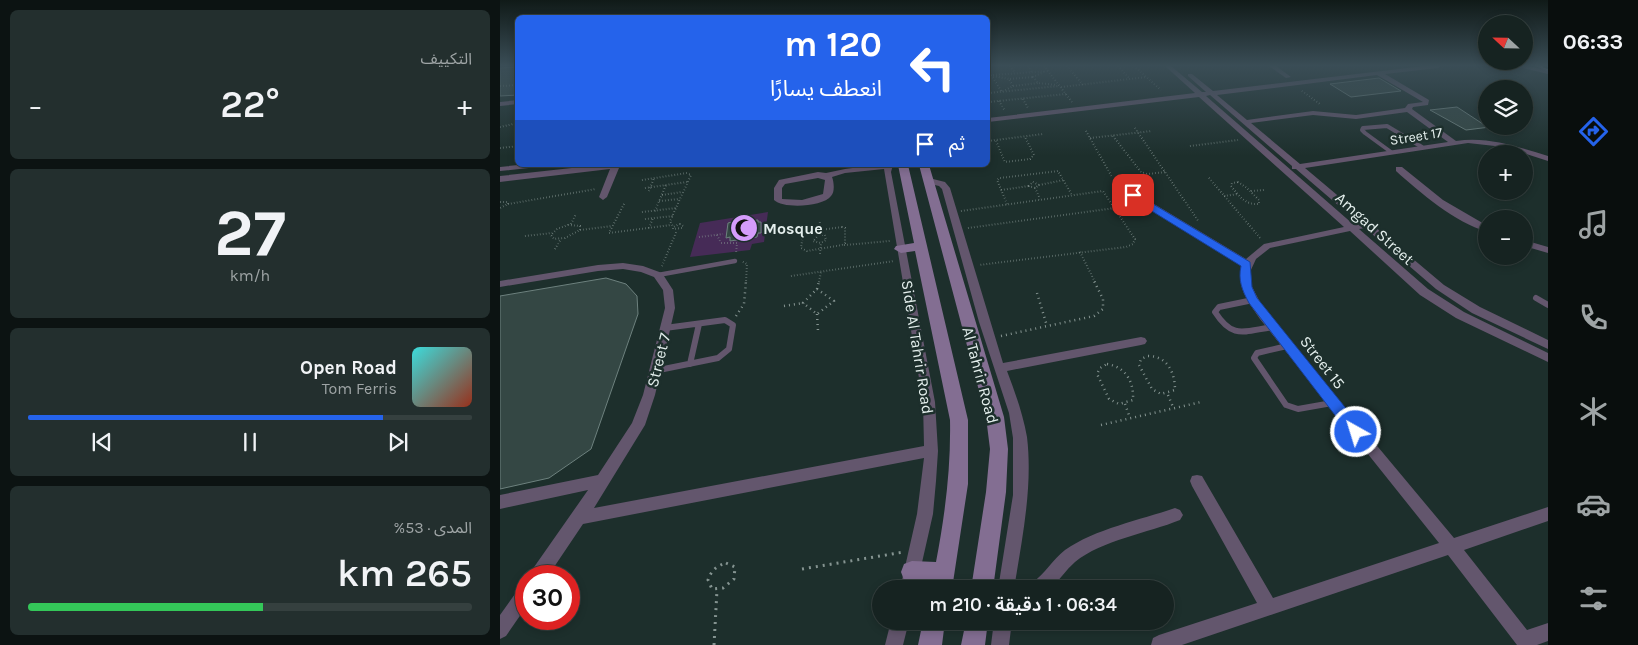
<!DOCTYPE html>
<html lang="ar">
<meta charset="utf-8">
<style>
body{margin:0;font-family:Karla,"Noto Sans Arabic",sans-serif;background:#232f2e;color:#f1f3f6;direction:rtl;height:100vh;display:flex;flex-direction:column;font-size:19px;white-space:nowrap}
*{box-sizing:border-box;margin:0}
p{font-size:16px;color:#9ea4a5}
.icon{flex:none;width:28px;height:28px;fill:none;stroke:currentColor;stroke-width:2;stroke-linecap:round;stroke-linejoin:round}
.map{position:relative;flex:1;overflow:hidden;direction:ltr}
.side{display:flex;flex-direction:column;gap:10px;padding:10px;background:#0c1312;width:500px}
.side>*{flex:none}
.banner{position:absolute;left:15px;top:15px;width:475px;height:152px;border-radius:8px;box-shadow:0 2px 8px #0003,0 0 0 1px #35403f;direction:rtl;background:#2563eb;color:#fff;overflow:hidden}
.needle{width:32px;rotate:292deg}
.tools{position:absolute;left:978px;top:15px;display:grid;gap:10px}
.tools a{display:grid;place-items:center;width:55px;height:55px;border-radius:50%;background:#162321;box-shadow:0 2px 8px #0003,0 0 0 1px #35403f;font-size:25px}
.speed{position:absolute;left:15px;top:565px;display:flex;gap:10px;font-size:25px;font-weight:700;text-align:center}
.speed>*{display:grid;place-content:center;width:65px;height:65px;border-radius:50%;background:#162321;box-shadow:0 2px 8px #0003,0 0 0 1px #35403f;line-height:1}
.speed .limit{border:8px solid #d22;background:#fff;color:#111}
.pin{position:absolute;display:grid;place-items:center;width:42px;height:42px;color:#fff;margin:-21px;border-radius:10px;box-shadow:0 2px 8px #0006}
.me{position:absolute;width:55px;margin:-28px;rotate:321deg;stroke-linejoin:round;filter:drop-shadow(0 0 4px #0008)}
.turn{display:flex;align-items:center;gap:18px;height:105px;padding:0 25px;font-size:22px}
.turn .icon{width:65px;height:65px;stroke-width:2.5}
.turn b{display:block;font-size:35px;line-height:42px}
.then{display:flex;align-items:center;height:48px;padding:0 25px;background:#0003;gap:10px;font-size:19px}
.big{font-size:38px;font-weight:600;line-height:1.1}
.side .card{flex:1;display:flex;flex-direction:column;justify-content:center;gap:8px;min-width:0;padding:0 18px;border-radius:8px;background:#232f2e}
.side .dial{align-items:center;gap:0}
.dial b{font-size:65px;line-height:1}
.song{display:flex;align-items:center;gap:15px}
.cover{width:60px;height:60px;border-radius:8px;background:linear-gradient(135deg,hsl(180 70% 55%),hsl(10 70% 35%))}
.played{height:5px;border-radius:2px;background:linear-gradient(90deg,#2563eb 80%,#35403f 80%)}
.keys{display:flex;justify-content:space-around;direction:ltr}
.heat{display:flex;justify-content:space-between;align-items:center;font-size:28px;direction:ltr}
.charge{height:8px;border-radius:4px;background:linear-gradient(90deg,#34c759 53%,#35403f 0)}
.trip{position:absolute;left:372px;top:580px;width:302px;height:50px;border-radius:25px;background:#162321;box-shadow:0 2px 8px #0003,0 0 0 1px #35403f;font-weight:600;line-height:50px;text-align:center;direction:rtl}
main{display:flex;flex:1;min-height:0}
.tab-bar{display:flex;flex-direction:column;width:90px;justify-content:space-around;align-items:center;background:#090e0d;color:#9ea4a5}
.tab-bar .icon{width:35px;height:35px}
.tab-bar .active{color:#2563eb}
.tab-bar b{font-size:22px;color:#f1f3f6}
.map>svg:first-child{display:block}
.green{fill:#462b57}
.building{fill:#344744;stroke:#6d817e}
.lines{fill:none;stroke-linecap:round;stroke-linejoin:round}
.path-far2{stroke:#859491;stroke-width:2;stroke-dasharray:0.5 2.5;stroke-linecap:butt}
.path-far1{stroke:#859491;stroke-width:2.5;stroke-dasharray:1 4;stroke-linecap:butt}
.path{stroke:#859491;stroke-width:3;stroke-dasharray:2 5;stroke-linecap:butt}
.lane-far2{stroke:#63566d;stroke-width:4}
.lane-far1{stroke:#63566d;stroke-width:4.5}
.lane{stroke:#63566d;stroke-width:6}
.street{fill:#63566d;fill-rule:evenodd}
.secondary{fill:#836e92;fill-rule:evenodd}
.rail-casing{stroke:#bbc8c5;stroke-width:4}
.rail{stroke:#1d2f2c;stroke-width:2.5;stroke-dasharray:7;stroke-linecap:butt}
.route{fill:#2563eb;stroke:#184099}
.labels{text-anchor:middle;stroke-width:5;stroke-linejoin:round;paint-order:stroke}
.far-street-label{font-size:14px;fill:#e4efed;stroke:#1d2f2c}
.poi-label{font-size:16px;font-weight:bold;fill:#e4efed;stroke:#1d2f2c;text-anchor:start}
.street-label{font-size:16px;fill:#e4efed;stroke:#1d2f2c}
</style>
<main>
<nav class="tab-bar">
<b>06:33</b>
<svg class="icon active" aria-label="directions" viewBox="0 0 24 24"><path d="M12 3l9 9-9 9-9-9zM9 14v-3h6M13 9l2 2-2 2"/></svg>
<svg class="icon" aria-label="music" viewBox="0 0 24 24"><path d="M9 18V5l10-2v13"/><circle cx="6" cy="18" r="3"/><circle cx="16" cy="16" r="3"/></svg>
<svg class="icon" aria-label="phone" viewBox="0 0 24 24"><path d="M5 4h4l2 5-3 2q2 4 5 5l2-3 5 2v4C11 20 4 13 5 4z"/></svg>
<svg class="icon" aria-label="climate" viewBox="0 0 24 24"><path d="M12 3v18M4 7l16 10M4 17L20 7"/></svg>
<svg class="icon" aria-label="car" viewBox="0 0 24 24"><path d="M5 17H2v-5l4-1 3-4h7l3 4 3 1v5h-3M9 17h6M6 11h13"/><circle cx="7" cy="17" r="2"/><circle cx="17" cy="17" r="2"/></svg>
<svg class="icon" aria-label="filters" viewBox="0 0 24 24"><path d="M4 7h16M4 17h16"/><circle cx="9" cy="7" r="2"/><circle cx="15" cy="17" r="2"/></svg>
</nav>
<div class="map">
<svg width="1048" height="645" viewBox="0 0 1048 645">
<rect width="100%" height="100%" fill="#1d2f2c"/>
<path class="green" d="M268 212 264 242 252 244 250 250 190 257 200 223Z"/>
<path class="building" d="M18 67V95L0 96V68Z
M879 78 901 91 851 97 830 84Z
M957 107 986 126 990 127 966 130 930 110Z
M248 218 247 221 258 220V222H261V233H258L257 237 230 241V237L226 238 228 223Z
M106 278 126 284 137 296 138 314 91 449 49 478 0 489V296Z"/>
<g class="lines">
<path class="path-far2" d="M510 66 515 73
M528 66 532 72
M544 66 572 102
M567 66 583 85
M618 66 630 79
M634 66 661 90
M488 70 502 92 513 86 509 79 533 77
M544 72 533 77 538 83 556 85
M493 75 548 71
M493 76 509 79
M0 86 18 85
M513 86 538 83
M561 87 647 77
M802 91 820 104
M488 93 559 86
M523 99 528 108
M499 101 505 111
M488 102 566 94
M0 127 18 123
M635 128 699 222
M586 131 612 177
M613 136 641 172 647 174 665 172
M590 138 652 131
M488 141 543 134
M496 141 505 162 530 159 534 155 525 137
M690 146 738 140
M0 148 18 146
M709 178 761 239
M142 180 187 173 191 175 170 221 173 227
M533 182 539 185 535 188 529 186Z
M738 182 747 188 759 200V204C745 205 739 196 731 186L732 183Z
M539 185 564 180
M145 188 187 182
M535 188 540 199
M501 190 529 186
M149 191 154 178
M751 191 764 190
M162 195 182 192
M724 196 738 194
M159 201 180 199
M0 202H8V204L0 208
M8 204 96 189
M124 204 109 233 171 225
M507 204 497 180 500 178 558 171 572 195
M155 211 166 185
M461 211 603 191 635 239 633 244 626 247 479 265
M142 212 176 208
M145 219 173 216
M71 224 76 214
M180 224 183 226 182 228 173 229V227Z
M68 225 80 226V230L65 238 54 239 51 235 57 229Z
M342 227 345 228V243L342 245 307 251 301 248 303 235 306 232Z
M149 228 153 218
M468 228 615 208
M80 230 112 226
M217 235 221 243H237L236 253
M319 235H325L326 240 321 243 313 241Z
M319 235 320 221
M25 236 52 233
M199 237 223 234
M344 245 390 241
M55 249 61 239
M580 252 595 282
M320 254 321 243
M243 262 247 264 246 282
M162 266 177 230
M291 276 394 261
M319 282 321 272"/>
<path class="path-far1" d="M317 289 334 301 317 314 303 303Z
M317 289 319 281
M537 293 547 326
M284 306 303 303
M317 314 318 331
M236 316 244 304 246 281
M501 336 594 316 603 309V299L594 281
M648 356C667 356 675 372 675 390L661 394 652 389 639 365 641 359Z
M607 364C626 367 634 382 633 400L619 404 609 399 597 374 600 368Z
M668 395 673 407
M625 404 630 418
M601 425 701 402"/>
<path class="path" d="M226 563 235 567 234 579 223 588 212 589 208 580C211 571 216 566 226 563Z
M302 569 404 552
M214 645 217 590"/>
<path class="lane-far2" d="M891 152 865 133 862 130 863 128 887 126 922 147"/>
<path class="lane-far1" d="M158 275 235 261"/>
<path class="lane" d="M1036 298 1048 305
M753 300 719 307 715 312C733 340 744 331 773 327
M787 346 757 353 754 358 786 405 798 409 832 403
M190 364 199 324
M154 371 218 358 229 349 233 325 225 320 165 328"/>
<path class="street" d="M665 66H671L702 92H706L688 76V74H692L713 91 924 66H941L938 68 885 74 929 100 928 105 913 107 912 109 956 141C988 136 1018 147 1048 156V161L1004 147 968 143 805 168 944 285 980 307 1048 340V349L972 313 936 289 865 228 859 229 928 289 964 312 1048 353V362L956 318 920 295 850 231 770 248 756 259 750 272 751 285 760 302 777 326 954 538 1048 507V521L964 550 1027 630 1048 623V641L1037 645H1017L948 555 682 645H651L653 638 659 635 757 603 692 486 690 481 692 476 697 475 702 476 773 598 939 543 760 319C749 303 735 286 742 265L612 185 616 182 619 183 746 259 764 244 844 227 699 97 488 122V118L695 93ZM877 75 923 102 908 104 905 108 856 115 813 111 747 120 717 95ZM710 95 792 166V169H796L860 224 854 225 706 96ZM907 112 948 142 800 164 751 123 813 115 856 119Z
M769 66H776L791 77 786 78Z
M1015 66H1026L1048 70V74Z
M18 100V104L0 106V102Z
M18 165H42L38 167 0 171V167Z
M99 165H124L119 168 107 197 103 200 99 197 110 169 0 182V176Z
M375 165H393L391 172 435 402 438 451 436 481 433 514 416 589H400L417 514 424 458 83 524 48 576H30L32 570 88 490 0 509V495L98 475 132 423 143 395 165 308 163 290 154 277 141 272 123 269 98 271 0 287V281L98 265 123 263 143 266 162 273 173 290 175 308 155 395 145 425 94 508 424 446 423 402 384 169 345 173 332 177C334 182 335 192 331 196 323 207 283 209 274 200V188L279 180 318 172 326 173 345 169ZM318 178 325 180 323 194 302 200 282 199V188L285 184Z
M896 167H902L943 200 986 225V231C957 224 918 191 896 171Z
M429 178 445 182 450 188 503 363 641 337 645 338 647 341 645 344 641 345 507 371C515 392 523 414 527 437 533 487 522 539 514 589H498L513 495V438L509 413 479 322 442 189 439 186 426 183V179Z
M1024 240 1048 247V253L1024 246Z
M675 508 680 510 683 515 680 520C648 533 602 540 575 562 566 570 559 580 551 589H530L532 583C545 574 553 559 565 550 595 529 640 520 675 508Z
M26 585V607L6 636 0 639V615L20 587Z
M391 621H409L403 645H385Z
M494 621H512L509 645H491Z"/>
<path class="secondary" d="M1036 66H1048V72Z
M398 165H408L468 420V484L452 589H430L431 583H412L404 580 401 572 404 564 412 561 436 562C445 515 451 468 450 420L415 251 401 253 394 249 396 246 414 243Z
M419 165H429L504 417 508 449 506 492 493 589H471L486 492 490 449 486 417Z
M423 621H445L442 645H418Z
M466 621H488L485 645H461Z"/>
<g class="rail-casing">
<path id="rail" d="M1043 66 1048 68"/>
</g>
<use href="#rail" class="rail"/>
</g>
<linearGradient id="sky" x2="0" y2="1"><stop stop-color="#101a18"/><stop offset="0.42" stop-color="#3a4d56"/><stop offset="1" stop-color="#3a4d56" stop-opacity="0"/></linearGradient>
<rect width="1048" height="156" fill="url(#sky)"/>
<path class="route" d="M633 192 750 262 752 287 757 298 861 427 863 432 861 436 856 437 851 436 749 303C742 290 738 280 741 266L629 197V193Z"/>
<defs>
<g id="mosque-disc" transform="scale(1.4375)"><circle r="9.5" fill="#d49cfb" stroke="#1d2f2c"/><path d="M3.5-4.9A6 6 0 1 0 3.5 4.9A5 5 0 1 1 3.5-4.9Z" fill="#111"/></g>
</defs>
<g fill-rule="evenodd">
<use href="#mosque-disc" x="244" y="228"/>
</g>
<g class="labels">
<g class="far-street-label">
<text transform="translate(916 136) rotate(-9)" y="5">Street 17</text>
</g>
<g class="poi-label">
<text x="263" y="234">Mosque</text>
</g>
<g class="street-label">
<text transform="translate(875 228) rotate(42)" y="6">Amgad Street</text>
<text transform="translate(418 347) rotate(81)" y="6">Side Al Tahrir Road</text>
<text transform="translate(158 360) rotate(-76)" y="6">Street 7</text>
<text transform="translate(823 362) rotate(52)" y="6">Street 15</text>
<text transform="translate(481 375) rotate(75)" y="6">Al Tahrir Road</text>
</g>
</g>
</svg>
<div class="tools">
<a><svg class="needle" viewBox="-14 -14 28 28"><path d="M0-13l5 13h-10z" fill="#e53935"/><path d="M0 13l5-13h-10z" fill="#9ea4a5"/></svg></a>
<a><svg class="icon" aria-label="layers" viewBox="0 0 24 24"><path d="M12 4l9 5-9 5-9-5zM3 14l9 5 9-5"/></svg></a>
<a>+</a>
<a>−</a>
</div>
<div class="speed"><div class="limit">30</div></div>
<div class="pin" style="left:633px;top:195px;background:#d93025"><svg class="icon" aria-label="arrive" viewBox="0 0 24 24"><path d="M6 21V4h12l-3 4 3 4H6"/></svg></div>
<svg class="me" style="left:856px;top:432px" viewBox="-20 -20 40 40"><circle r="17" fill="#2563eb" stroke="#fff" stroke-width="3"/><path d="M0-11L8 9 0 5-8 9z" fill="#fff"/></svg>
<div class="trip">06:34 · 1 دقيقة · 210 m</div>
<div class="banner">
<div class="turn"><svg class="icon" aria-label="left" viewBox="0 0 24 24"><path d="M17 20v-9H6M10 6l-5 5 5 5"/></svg><div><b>120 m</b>انعطف يسارًا</div></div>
<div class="then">ثم<svg class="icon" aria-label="arrive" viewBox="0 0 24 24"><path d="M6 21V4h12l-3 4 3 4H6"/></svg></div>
</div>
</div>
<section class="side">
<div class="card"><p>التكييف</p>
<div class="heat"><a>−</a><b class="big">22°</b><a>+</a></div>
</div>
<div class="card dial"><b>27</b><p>km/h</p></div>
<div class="card">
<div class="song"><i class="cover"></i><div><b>Open Road</b><p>Tom Ferris</p></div></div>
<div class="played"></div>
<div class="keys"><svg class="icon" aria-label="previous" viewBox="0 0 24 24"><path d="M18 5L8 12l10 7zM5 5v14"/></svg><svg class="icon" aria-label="pause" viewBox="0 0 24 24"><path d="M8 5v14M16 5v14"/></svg><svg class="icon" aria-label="next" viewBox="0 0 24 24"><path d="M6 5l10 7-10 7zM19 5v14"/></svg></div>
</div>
<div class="card"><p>المدى · 53%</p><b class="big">265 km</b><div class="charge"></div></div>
</section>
</main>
